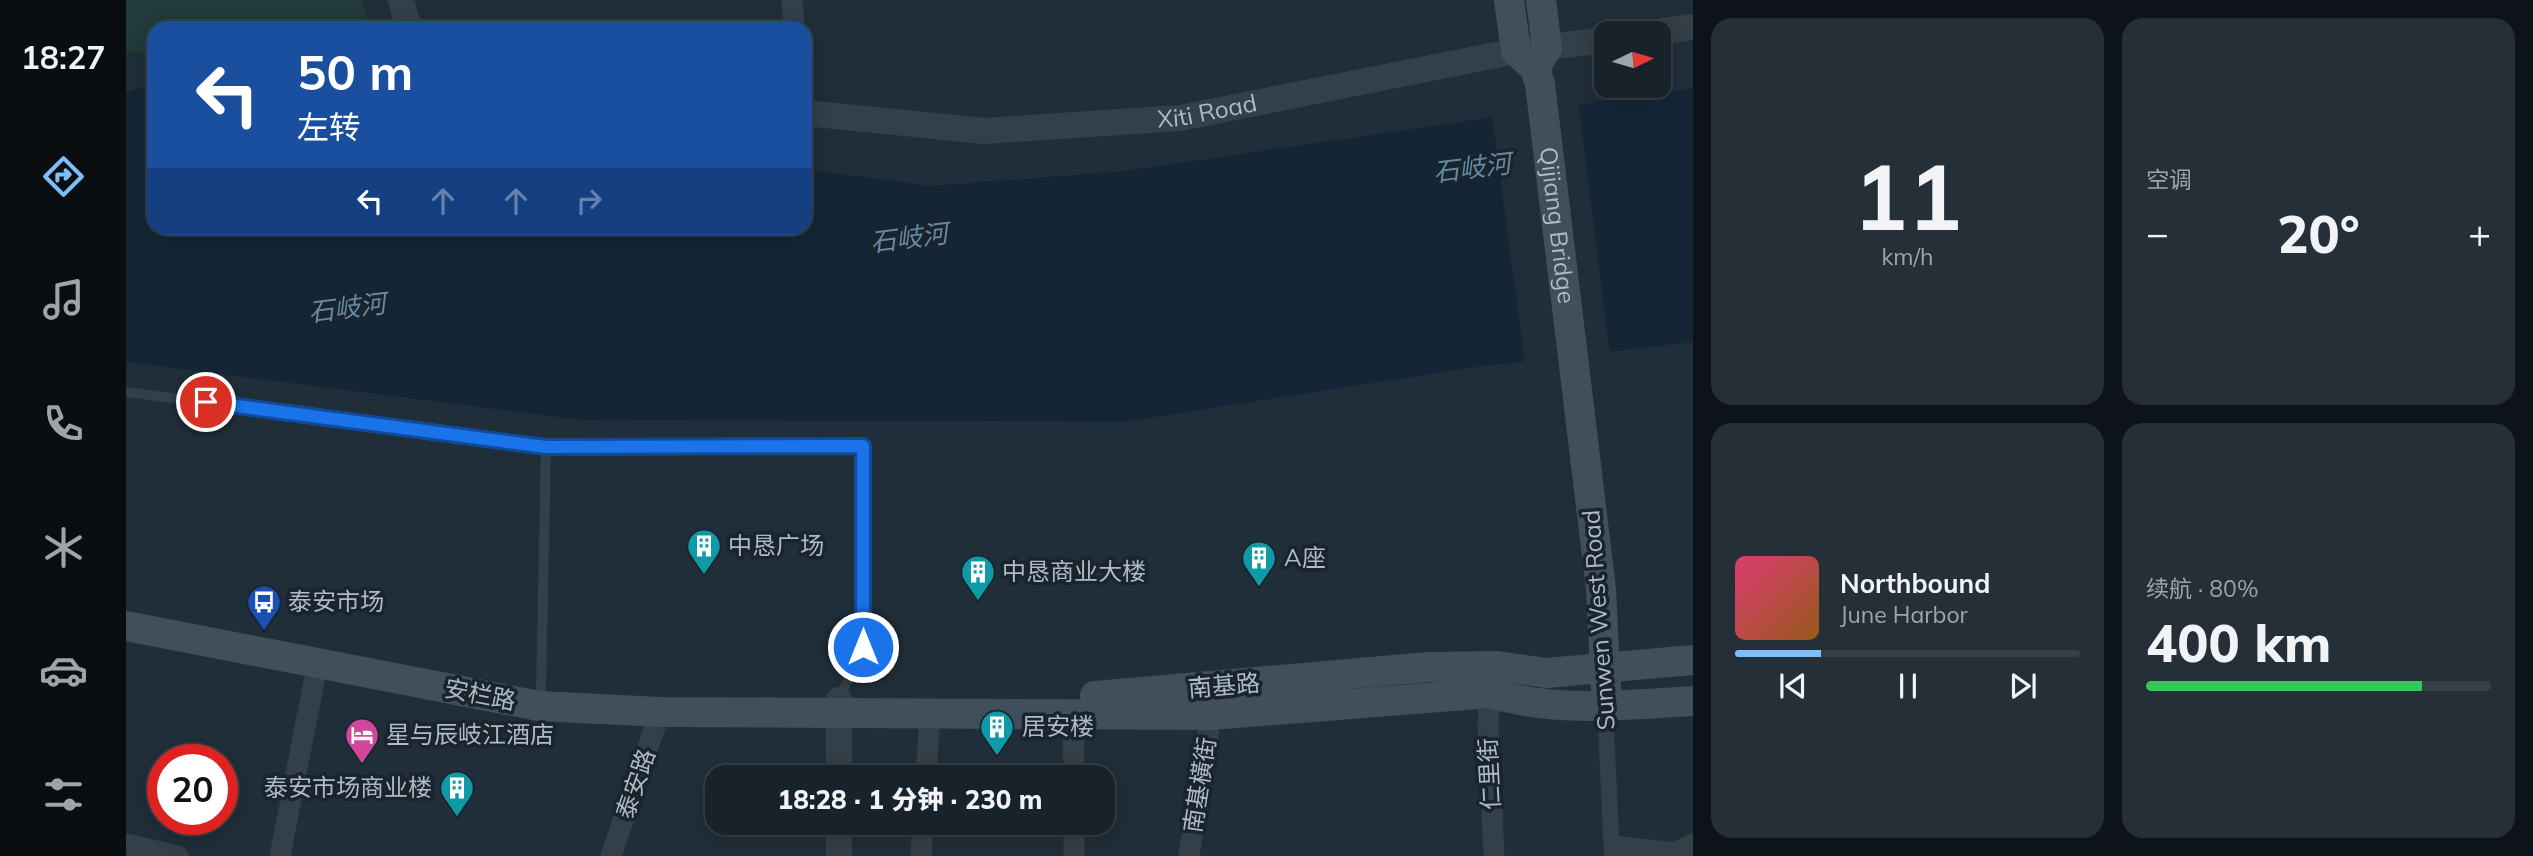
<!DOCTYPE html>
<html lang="zh">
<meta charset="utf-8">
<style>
body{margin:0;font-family:Mulish,"Noto Sans SC",sans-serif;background:#252f37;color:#f1f3f6;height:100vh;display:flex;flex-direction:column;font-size:26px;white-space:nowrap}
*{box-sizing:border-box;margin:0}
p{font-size:23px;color:#9fa4a9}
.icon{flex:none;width:38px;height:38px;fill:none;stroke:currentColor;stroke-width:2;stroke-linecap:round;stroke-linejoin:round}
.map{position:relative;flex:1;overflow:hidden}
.sheet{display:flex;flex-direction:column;gap:18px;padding:18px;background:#0d1318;width:840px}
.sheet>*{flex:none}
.hud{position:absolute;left:21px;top:21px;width:665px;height:214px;border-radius:21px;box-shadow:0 4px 18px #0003,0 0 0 2px #363f47;background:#1a4fa0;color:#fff;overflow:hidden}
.needle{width:46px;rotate:85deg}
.buttons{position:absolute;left:1468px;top:21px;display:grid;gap:14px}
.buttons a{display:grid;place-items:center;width:77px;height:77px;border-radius:14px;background:#18222b;box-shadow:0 4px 18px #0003,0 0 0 2px #363f47;font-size:35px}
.speed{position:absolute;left:21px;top:744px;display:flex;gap:14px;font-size:35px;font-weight:700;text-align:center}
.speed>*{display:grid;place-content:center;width:91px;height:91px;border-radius:50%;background:#18222b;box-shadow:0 4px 18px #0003,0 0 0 2px #363f47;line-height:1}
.speed .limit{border:10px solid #d22;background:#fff;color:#111}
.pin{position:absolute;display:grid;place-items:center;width:60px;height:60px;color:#fff;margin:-30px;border:4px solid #fff;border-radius:50%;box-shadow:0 2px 7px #0007}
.me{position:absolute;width:77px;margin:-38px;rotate:0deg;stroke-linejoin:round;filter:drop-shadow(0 0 5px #0008)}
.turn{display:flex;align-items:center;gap:24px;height:147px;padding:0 35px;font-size:32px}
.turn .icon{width:91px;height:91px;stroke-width:2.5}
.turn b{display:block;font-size:49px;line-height:60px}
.lanes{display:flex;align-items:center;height:66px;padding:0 35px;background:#0003;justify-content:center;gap:35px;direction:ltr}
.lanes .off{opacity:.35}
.big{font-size:52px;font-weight:800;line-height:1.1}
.sheet .widget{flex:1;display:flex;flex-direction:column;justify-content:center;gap:10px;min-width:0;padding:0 24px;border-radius:21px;background:#252f37}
.sheet .dial{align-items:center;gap:0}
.dial b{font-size:91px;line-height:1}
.song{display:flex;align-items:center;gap:21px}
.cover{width:84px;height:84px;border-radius:10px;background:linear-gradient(135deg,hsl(340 70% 55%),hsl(30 70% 35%))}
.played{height:7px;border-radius:4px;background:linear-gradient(90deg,#7ebffa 25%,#363f47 25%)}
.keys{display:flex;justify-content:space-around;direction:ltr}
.heat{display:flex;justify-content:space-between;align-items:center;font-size:38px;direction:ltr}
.charge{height:10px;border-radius:5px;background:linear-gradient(90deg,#34c759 80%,#363f47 0)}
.sheet .tiles{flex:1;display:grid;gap:18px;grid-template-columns:repeat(2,1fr)}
.trip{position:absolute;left:579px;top:765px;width:410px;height:70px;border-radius:21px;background:#18222b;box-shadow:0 4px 18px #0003,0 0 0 2px #363f47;font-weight:800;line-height:70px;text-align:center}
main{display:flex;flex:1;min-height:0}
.tabs{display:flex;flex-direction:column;width:126px;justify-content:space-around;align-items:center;background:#0a0e11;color:#9fa4a9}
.tabs .icon{width:49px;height:49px}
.tabs .current{color:#7ebffa}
.tabs b{font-size:32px;color:#f1f3f6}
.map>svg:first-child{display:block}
.green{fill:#223a39}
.water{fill:#142636}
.pier{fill:#202e39}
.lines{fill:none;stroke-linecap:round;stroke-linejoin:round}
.service{stroke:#333f49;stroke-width:10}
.pedestrian{stroke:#333f49;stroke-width:16}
.minor{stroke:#333f49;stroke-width:21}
.tertiary{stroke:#333f49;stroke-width:26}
.secondary{stroke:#414f5c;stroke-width:30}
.route-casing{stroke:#114b97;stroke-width:18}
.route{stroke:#1a73e8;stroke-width:12}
.labels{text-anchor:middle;stroke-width:7;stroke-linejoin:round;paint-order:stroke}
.street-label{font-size:24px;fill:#aebac6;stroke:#19242d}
.poi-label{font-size:24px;fill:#aebac6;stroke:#19242d;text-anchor:start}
.water-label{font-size:26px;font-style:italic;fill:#658aa6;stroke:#19242d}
</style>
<main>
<nav class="tabs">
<b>18:27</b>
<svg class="icon current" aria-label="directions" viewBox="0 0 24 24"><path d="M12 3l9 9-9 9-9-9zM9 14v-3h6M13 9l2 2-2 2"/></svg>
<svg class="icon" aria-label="music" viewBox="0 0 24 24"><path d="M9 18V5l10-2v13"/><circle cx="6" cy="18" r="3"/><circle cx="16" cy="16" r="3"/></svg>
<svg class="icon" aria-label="phone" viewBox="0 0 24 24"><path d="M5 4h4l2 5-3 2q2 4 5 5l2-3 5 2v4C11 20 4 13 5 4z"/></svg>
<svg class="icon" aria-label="climate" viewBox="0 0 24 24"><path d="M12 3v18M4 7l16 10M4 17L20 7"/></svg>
<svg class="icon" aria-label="car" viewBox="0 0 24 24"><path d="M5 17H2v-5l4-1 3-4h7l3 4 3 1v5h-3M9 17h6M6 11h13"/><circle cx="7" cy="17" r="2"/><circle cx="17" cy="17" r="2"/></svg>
<svg class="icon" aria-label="filters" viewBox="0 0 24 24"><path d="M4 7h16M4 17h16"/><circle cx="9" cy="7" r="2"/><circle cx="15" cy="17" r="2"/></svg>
</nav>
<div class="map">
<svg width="1567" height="856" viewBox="0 0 1567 856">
<rect width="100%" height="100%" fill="#202e39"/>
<path class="green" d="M0 0H236L244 28H28V55L0 51Z"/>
<path class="water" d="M28 85V228H679V169L805 186 998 171 1567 88V342L1350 367 997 422 455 420 0 362V92Z"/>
<path class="pier" d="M1452 101 1484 355 1399 365 1366 114Z"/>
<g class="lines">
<path class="service" d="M0 392 420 447 737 446V647L713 700
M415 691 420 447"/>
<path class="pedestrian" d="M1479 706 1486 856"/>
<path class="minor" d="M666 0 668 28
M1364 693 1362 725 1368 856
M947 714 948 777
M800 777 804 713
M0 844 52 856
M1488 846 1549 853 1567 844
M154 856 191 666
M485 856 534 712
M795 856 797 822
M948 856V822
M1063 856 1085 715"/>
<g class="tertiary">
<path d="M275 0 282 25 287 28"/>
<path d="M1524 33 1567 27"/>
<path id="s1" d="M679 113 858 131 1054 118 1390 51 1480 40"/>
<path d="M713 700V777"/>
<path d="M713 856V822"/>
</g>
<g class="secondary">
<path d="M1383 0 1390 51 1409 68"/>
<path id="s2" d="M1409 68 1414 84 1475 589 1480 690"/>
<path d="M1409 68 1421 48 1415 0"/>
<path d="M0 626 413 706 534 712 1085 715 1364 693C1430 713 1498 705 1567 701"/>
<path d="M969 696 1303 667 1371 666 1420 673 1567 660"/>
</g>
</g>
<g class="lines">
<g class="route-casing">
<path id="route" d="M80 402 420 447 737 446V647"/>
</g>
<use href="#route" class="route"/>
</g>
<defs>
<g id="building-pin" transform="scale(1.75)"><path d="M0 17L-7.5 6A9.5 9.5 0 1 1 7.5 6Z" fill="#0f9aa8" stroke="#19242d"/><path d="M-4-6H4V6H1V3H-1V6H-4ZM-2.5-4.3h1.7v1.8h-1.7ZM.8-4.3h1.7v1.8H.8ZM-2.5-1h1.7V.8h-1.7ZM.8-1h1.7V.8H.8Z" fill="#fff"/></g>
<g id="bus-pin" transform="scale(1.75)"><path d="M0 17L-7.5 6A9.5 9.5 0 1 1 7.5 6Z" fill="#1a4fb4" stroke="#19242d"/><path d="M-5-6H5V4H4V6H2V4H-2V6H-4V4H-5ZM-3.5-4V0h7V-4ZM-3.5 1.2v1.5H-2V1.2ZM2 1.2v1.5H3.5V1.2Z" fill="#fff"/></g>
<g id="hotel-pin" transform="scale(1.75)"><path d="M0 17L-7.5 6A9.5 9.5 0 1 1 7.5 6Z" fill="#d1479c" stroke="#19242d"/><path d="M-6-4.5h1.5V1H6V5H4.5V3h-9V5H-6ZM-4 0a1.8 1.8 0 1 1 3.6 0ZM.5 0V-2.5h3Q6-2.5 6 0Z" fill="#fff"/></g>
</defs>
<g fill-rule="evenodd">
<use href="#building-pin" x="578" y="546"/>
<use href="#building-pin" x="1133" y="558"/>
<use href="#building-pin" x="852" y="572"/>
<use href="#bus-pin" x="138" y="602"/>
<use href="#building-pin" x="871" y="727"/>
<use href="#hotel-pin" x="236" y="735"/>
<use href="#building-pin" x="331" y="788"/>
</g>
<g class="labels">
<g class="street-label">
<text dy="8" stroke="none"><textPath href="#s1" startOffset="404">Xiti Road</textPath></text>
<text dy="8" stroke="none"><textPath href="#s2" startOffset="159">Qijiang Bridge</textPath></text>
<text transform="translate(1473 620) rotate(-94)" y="8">Sunwen West Road</text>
<text transform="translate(1098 686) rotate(-5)" y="8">南基路</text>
<text transform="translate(354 695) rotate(11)" y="8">安栏路</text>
<text transform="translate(1364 774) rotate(-93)" y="8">仁里街</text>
<text transform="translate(510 784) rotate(-71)" y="8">泰安路</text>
<text transform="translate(1074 785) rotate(-81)" y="8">南基橫街</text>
</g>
<g class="poi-label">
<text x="602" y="554">中恳广场</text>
<text x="1158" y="566">A座</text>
<text x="876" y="580">中恳商业大楼</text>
<text x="162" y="610">泰安市场</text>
<text x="896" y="735">居安楼</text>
<text x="260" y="743">星与辰岐江酒店</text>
<text x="306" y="796" text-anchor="end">泰安市场商业楼</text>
</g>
<g class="water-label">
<text transform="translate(1346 168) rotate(-7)" y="9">石岐河</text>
<text transform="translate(783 238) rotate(-7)" y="9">石岐河</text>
<text transform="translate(221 308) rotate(-7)" y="9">石岐河</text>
</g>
</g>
</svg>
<div class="buttons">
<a><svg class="needle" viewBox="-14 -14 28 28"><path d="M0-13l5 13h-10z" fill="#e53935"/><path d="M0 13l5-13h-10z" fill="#9fa4a9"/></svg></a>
</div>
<div class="speed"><div class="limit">20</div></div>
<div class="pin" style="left:80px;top:402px;background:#d93025"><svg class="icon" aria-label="arrive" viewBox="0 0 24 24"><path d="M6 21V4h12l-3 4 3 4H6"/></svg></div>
<svg class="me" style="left:737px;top:647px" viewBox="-20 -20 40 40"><circle r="17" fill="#1a73e8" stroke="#fff" stroke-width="3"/><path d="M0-11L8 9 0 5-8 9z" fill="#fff"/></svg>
<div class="trip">18:28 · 1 分钟 · 230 m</div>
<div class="hud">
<div class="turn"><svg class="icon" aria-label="left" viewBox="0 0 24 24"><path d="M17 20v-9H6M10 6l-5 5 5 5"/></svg><div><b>50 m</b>左转</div></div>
<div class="lanes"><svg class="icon" aria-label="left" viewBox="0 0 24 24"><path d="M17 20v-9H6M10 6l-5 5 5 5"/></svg><svg class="icon off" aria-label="ahead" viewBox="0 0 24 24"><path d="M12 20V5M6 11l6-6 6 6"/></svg><svg class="icon off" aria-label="ahead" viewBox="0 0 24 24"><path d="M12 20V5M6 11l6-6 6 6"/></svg><svg class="icon off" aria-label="right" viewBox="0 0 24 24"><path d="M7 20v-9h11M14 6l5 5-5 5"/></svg></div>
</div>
</div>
<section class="sheet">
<div class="tiles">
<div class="widget dial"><b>11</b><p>km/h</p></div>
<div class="widget"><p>空调</p>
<div class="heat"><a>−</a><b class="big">20°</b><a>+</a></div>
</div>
<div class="widget">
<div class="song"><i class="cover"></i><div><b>Northbound</b><p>June Harbor</p></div></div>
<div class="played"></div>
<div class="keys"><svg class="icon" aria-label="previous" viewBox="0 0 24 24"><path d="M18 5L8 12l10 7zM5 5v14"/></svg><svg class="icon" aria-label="pause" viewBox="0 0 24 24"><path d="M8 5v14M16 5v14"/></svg><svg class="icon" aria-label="next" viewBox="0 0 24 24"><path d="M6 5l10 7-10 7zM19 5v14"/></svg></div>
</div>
<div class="widget"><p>续航 · 80%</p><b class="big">400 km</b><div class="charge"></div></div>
</div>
</section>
</main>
